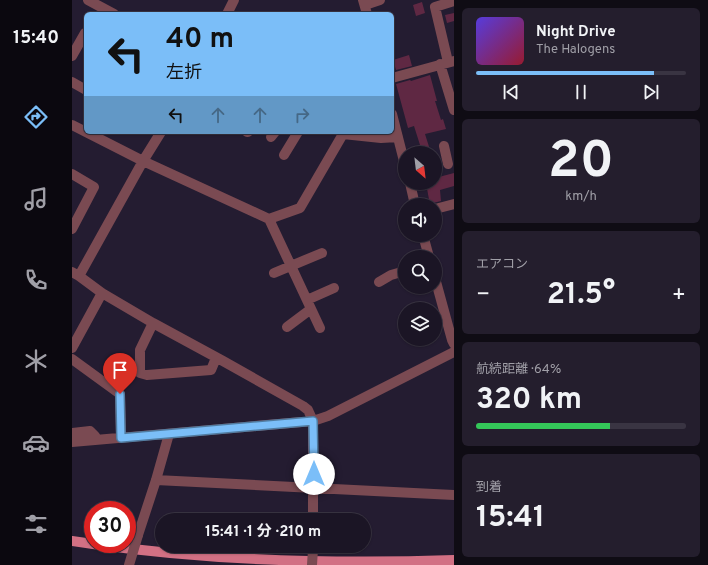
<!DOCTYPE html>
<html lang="ja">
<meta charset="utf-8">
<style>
body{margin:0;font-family:Overpass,"Noto Sans JP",sans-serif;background:#241e2d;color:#f1f3f6;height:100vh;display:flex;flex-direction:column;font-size:15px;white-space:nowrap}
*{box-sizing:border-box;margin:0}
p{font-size:13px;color:#a09fa7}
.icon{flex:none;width:22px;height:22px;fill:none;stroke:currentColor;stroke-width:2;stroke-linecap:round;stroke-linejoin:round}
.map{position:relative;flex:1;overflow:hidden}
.panel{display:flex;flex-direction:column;gap:8px;padding:8px;background:#0f0c14;width:254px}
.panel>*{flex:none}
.hud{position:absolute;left:12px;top:12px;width:310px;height:122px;border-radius:6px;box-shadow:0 1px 3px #0004,0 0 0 1px #393442;background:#7bbef8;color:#111;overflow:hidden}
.needle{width:26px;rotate:152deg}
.fabs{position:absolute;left:326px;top:146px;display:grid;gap:8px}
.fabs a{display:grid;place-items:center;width:44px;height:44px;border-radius:50%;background:#1b1525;box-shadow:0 1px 3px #0004,0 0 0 1px #393442;font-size:20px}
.speed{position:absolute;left:12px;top:501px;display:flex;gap:8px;font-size:20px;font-weight:700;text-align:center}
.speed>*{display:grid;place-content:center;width:52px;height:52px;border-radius:50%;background:#1b1525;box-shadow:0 1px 3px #0004,0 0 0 1px #393442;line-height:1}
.speed .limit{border:6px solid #d22;background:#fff;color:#111}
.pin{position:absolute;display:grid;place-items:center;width:34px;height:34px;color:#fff;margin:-41px -17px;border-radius:50% 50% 50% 0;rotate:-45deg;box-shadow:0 0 4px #0007}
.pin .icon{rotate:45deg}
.me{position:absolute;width:44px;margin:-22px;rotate:0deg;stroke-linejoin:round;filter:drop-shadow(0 0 3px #0008)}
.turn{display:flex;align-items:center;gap:14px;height:84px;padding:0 16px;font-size:18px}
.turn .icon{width:52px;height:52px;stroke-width:2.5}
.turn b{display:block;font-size:28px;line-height:34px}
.lanes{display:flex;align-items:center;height:38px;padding:0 16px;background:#0003;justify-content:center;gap:20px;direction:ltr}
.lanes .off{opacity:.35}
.big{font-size:30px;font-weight:700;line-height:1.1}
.panel .widget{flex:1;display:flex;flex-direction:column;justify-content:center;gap:6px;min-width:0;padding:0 14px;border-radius:6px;background:#241e2d}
.panel .dial{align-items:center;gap:0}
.dial b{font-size:52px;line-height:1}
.song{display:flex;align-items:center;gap:12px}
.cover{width:48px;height:48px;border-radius:6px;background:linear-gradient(135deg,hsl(250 70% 55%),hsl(350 70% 35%))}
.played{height:4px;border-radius:2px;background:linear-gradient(90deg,#7bbef8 85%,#393442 85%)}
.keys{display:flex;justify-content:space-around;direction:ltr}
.heat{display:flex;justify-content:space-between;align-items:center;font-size:22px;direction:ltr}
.charge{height:6px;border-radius:3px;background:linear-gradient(90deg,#34c759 64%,#393442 0)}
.trip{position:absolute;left:83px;top:513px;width:216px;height:40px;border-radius:20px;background:#1b1525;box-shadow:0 1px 3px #0004,0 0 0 1px #393442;font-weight:700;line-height:40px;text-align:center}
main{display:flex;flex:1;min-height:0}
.tabs{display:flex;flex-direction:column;width:72px;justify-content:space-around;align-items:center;background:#0b080f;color:#a09fa7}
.tabs .icon{width:28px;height:28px}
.tabs .current{color:#7bbef8}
.tabs b{font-size:18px;color:#f1f3f6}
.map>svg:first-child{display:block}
.building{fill:#5f2843}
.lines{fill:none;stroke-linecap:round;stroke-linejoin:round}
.minor{stroke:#7a4a52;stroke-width:10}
.major{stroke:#d27084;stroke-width:10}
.minor-bridge{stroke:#7a4a52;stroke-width:10}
.route-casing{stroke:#507ca1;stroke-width:10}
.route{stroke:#7bbef8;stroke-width:7}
</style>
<main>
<nav class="tabs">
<b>15:40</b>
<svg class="icon current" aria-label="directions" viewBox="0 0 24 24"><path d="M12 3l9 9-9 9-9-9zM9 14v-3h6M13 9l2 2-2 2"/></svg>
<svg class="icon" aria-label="music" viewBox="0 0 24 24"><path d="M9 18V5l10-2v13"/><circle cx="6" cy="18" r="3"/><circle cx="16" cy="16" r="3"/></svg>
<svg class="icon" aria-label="phone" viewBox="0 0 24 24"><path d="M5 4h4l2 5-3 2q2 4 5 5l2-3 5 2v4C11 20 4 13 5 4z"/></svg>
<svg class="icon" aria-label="climate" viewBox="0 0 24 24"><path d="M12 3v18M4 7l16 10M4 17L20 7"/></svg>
<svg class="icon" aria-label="car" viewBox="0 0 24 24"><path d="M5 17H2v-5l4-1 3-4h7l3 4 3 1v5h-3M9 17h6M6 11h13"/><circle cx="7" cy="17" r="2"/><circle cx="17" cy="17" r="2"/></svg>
<svg class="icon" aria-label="filters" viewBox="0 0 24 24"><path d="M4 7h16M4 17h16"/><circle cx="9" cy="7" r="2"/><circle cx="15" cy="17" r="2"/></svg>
</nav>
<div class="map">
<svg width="382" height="565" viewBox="0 0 382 565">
<rect width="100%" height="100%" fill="#241c31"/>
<path class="building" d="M350 2 353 13 344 16 341 5Z
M382 13V21L375 23 373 15Z
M337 55 340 66 324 70 321 60Z
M358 75 365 101H363L369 120 371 119 374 129 353 134 359 153H346L345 146 348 145 342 126 336 128 324 84 338 80 339 81Z
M382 173V186L368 190 369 201 361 203 358 205 354 183H363V178Z"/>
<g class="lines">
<path class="minor" d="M16 0 42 14
M291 0 295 14
M293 5 308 0
M155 14 162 0
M0 56 13 33
M376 62 363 7 382 1
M368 64 382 110
M320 78 382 61
M0 82 14 90
M320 114 333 165
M0 125 14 132
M14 132 71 161 197 219 248 328
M175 132H176
M199 137 203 132
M372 146 376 164
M212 155 226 132
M0 174 22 187 0 229
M338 183 343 205
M363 209 382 204
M197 219 228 208 271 134 309 138 326 137
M351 235 357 257
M0 272 7 276 30 293 81 323 151 361 231 406 236 410 241 421V520
M202 273 250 253
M7 276 71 161 89 132
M363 278 380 340 382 344
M307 282 319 275 333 271
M235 300 262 288
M81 323 68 350V373L75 375 139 370 144 358
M215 327 239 309
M0 348 30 293
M0 359 48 394 49 438
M0 433 18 431 23 436 24 440
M0 442 241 421 256 416 382 352
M84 480 382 495
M66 535 84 480 97 434"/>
<path class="major" d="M0 541 21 544
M21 544C141 561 262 564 382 560"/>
<path class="minor-bridge" d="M57 565 66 535
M240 565 241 549"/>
</g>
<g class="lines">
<g class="route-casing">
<path id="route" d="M48 394 49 438 241 421 242 474"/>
</g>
<use href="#route" class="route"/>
</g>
</svg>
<div class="fabs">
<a><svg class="needle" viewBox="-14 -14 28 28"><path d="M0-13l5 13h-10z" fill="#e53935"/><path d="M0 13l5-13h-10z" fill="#a09fa7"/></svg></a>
<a><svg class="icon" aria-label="sound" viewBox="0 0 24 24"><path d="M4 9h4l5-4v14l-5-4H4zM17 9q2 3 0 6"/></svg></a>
<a><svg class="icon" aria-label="search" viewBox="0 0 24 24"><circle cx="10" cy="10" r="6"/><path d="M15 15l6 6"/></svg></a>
<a><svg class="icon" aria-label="layers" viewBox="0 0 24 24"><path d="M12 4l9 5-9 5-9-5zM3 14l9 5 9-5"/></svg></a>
</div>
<div class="speed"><div class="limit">30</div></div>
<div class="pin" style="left:48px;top:394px;background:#d93025"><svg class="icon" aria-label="arrive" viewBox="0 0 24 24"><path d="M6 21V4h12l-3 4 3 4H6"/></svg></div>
<svg class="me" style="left:242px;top:474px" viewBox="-20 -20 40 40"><circle r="19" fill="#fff"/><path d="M0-13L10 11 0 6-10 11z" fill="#7bbef8"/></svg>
<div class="trip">15:41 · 1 分 · 210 m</div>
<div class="hud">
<div class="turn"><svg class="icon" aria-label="left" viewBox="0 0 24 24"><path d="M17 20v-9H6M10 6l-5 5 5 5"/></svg><div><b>40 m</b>左折</div></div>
<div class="lanes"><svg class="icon" aria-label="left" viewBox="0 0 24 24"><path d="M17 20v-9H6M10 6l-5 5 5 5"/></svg><svg class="icon off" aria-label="ahead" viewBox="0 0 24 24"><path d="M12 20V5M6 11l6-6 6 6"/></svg><svg class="icon off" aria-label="ahead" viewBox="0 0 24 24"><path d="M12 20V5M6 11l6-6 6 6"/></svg><svg class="icon off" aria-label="right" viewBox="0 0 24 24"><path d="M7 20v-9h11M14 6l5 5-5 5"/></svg></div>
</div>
</div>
<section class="panel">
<div class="widget">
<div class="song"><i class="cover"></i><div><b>Night Drive</b><p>The Halogens</p></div></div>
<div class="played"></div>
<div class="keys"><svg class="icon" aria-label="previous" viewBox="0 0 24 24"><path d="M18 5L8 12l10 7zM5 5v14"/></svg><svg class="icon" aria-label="pause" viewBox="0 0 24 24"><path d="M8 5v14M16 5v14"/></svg><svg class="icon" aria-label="next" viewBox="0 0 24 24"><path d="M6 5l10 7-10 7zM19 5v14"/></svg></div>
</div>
<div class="widget dial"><b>20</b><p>km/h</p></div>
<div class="widget"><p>エアコン</p>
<div class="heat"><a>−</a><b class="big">21.5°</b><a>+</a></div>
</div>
<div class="widget"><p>航続距離 · 64%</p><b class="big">320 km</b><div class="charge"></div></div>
<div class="widget"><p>到着</p><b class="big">15:41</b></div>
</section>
</main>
